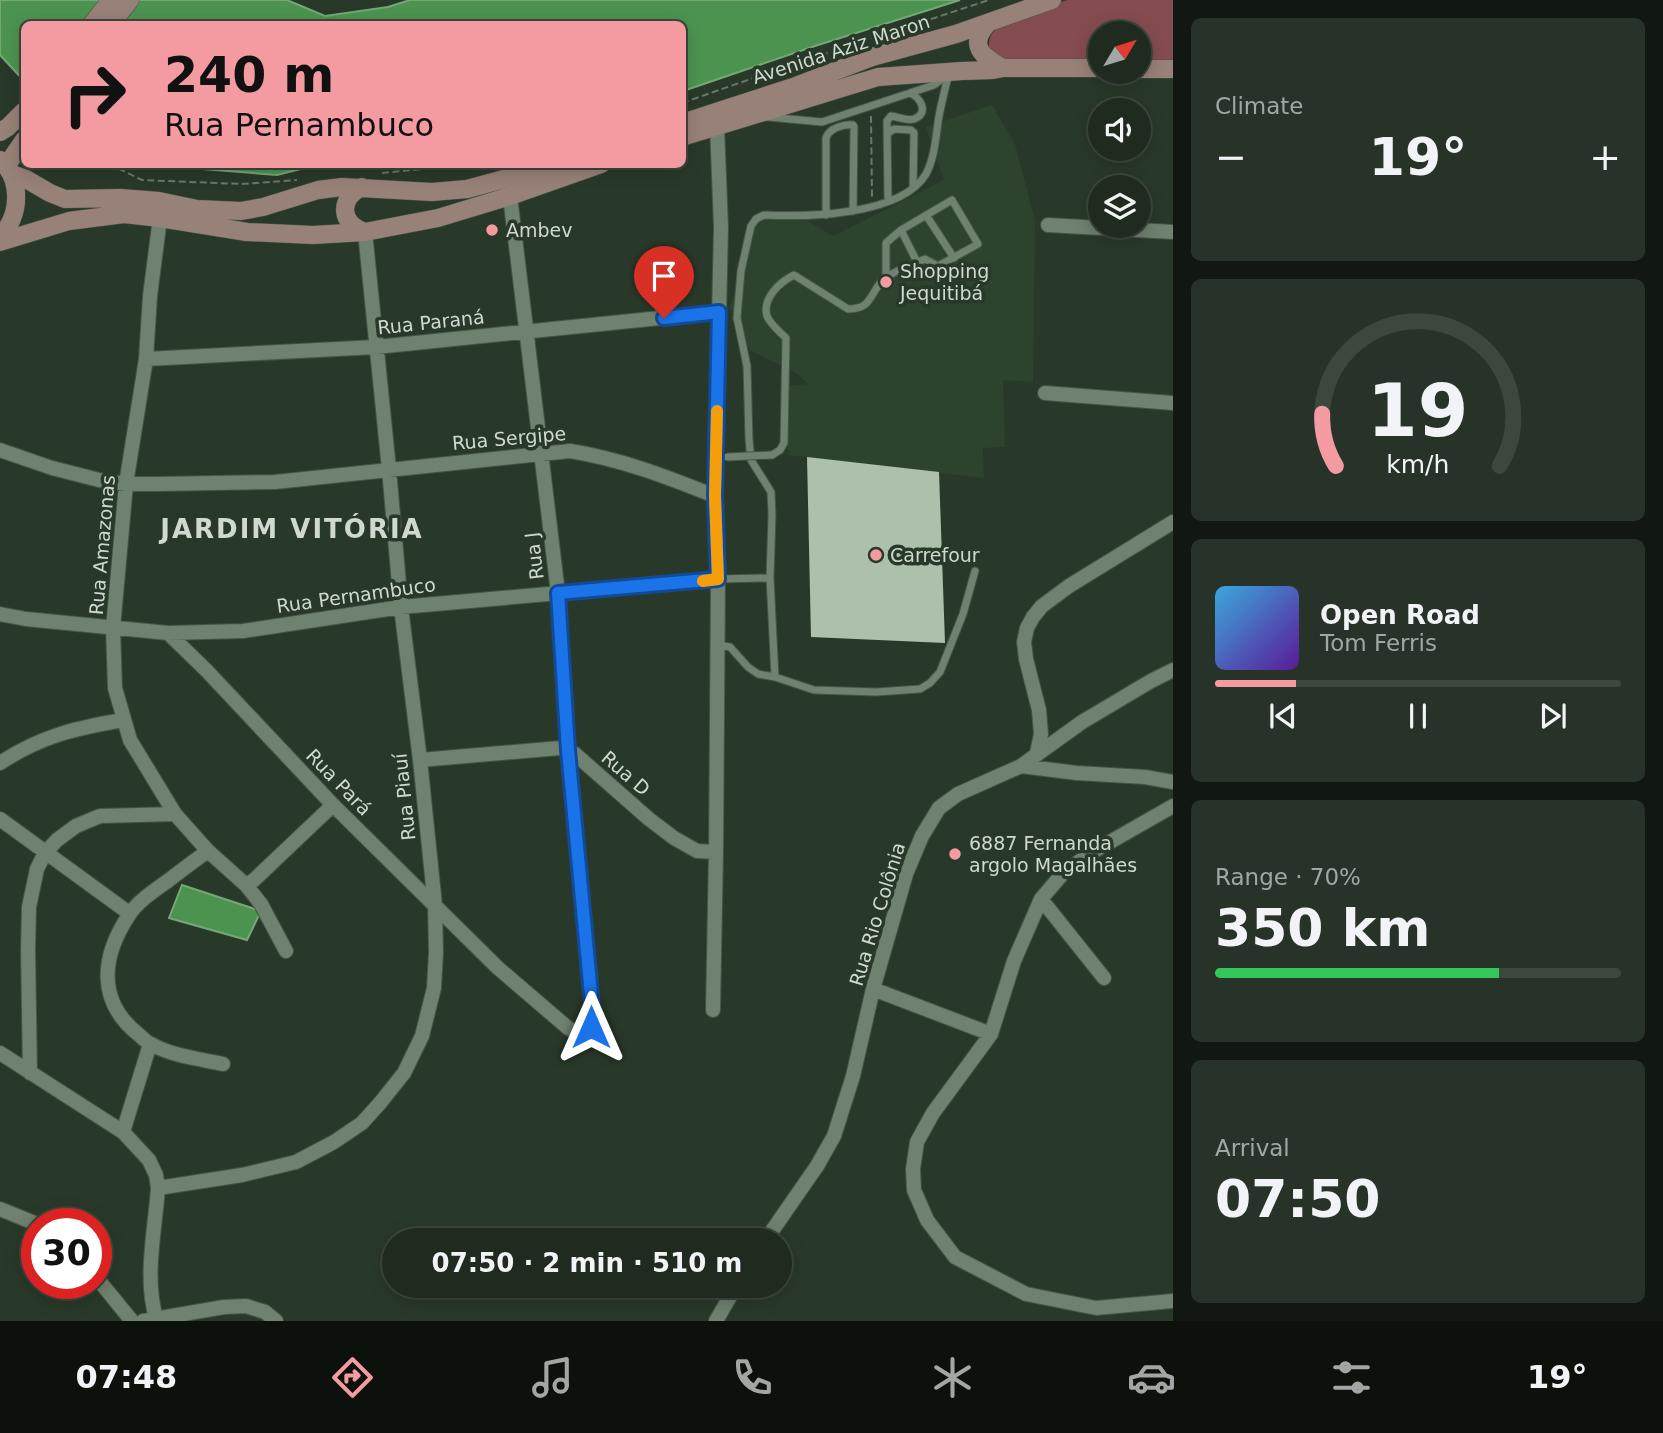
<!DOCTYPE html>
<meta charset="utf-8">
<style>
body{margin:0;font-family:"DejaVu Sans",sans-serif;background:#273328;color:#f1f3f6;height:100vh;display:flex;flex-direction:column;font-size:26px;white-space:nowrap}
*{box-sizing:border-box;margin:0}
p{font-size:23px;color:#a1a7a4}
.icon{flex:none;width:38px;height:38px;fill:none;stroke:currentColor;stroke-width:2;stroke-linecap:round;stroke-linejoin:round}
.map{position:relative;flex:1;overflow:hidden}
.side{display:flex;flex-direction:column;gap:18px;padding:18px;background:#111811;width:490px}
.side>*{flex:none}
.guide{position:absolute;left:21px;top:21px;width:665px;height:147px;border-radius:10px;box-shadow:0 4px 18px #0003,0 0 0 2px #3c473d;background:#f49aa1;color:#111;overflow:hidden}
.needle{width:46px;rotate:52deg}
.fabs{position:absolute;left:1088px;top:21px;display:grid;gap:14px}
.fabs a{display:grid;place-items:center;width:63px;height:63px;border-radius:50%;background:#1f2b1f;box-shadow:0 4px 18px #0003,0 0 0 2px #3c473d;font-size:35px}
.speed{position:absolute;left:21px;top:1208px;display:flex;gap:14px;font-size:35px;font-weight:700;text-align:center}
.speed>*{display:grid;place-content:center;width:91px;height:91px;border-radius:50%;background:#1f2b1f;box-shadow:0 4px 18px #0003,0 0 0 2px #3c473d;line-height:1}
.speed .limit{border:10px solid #d22;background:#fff;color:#111}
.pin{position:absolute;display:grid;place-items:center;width:60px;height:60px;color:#fff;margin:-72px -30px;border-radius:50% 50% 50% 0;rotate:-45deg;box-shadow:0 0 7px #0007}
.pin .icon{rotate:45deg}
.me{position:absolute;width:77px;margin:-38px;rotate:0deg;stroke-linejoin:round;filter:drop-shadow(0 0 5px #0008)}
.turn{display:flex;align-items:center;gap:24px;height:147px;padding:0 28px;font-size:32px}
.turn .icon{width:91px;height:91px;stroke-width:2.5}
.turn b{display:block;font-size:49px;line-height:60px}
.big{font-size:52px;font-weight:700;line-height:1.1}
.side .widget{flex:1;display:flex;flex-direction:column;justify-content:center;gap:10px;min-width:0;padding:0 24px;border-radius:10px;background:#273328}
.side .dial{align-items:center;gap:0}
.dial svg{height:182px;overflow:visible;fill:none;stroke:#3c473d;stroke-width:7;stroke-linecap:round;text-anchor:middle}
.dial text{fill:#f1f3f6;stroke:none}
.song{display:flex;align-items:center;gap:21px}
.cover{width:84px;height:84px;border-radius:10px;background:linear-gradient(135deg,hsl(200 70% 55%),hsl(270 70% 35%))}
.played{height:7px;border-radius:4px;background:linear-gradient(90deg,#f49aa1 20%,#3c473d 20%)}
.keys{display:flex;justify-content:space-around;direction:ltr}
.heat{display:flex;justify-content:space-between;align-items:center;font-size:38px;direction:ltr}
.charge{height:10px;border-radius:5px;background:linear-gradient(90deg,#34c759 70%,#3c473d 0)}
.trip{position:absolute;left:382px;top:1228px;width:410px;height:70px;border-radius:35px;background:#1f2b1f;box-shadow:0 4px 18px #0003,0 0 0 2px #3c473d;font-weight:700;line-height:70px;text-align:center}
.tab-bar{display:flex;height:112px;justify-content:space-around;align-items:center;background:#0c110c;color:#a1a7a4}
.tab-bar .icon{width:49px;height:49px}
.tab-bar .selected{color:#f49aa1}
.tab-bar b{font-size:32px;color:#f1f3f6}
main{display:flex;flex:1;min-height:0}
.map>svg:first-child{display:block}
.built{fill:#2d432e}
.green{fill:#844c50}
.water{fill:#4c9350;stroke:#73a876;stroke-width:2}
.building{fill:#acc0ac}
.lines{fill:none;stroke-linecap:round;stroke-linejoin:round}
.lane-casing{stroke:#465446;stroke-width:9}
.street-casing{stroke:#465446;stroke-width:16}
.secondary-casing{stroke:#465446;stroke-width:19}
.path{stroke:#6a786a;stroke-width:2;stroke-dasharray:7 3.5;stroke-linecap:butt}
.lane{stroke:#6f816f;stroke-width:7}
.street{stroke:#6f816f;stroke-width:14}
.secondary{stroke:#988178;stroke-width:18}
.lane-bridge-casing{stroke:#465446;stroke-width:9;stroke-linecap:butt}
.lane-bridge{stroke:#6f816f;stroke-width:7}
.route-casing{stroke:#114b97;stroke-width:18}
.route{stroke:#1a73e8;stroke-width:12}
.slow{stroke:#f59e0b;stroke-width:12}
.poi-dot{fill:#f49aa1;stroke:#293929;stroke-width:2.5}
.labels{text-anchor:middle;stroke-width:7;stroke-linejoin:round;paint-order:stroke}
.street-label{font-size:19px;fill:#cfd9cf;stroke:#293929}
.poi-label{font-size:19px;fill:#cfd9cf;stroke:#293929;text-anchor:start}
.district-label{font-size:26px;font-weight:bold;letter-spacing:2px;fill:#cfd9cf;stroke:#293929}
</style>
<main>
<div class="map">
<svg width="1173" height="1321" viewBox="0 0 1173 1321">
<rect width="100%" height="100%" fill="#293929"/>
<path class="built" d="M992 105 1015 144 1035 221 1033 382 1003 380 1005 447 983 448 984 478 788 455V386L809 384 796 373 750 350 729 307 749 257 752 221 798 215 833 236 944 180 926 127Z"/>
<path class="green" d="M1067 0H1173V67L1139 65V33H1101V63L1005 60 989 53C989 45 988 37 994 31 1007 18 1049 7 1067 0Z"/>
<path class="water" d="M0 0H287L325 16 388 7 410 0H960L815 46 683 91 682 24H24V81L0 55Z
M152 165H317L277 175Z
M182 885 261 911 247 940 169 918Z"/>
<path class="building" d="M807 457 939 472 945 643 811 637Z"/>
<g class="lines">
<g class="lane-casing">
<path id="lane" d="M949 74C945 88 942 101 939 116 936 135 935 157 926 174 901 216 806 217 764 215L756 219 751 226 741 271 737 318 747 366 749 439 751 460 771 492 772 515 770 578 775 677 814 690 876 692 920 689 930 683 940 672 963 614 975 571
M768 117 822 122 934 85 946 76
M887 134 894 129 911 130 914 133 913 188
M888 201 887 121 891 116C898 117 908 121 914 119 930 113 920 97 910 93
M826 215V138C829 128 844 124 853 125L854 127 853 211
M926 215 954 258
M901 230 917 262
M772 455 780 450 784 443 786 338C780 332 770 324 767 316 762 298 780 282 794 275L848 309C873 309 869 293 884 279 891 273 915 263 925 259L938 266 978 244 952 200 901 230 886 243V277
M718 579 770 578
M718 645 730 647 748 667 758 674 775 677"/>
</g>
<g class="street-casing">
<path id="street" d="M160 218 150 296 146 359 126 484 113 628 115 688 130 740 175 814 208 851 246 885 261 904 286 951
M1048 225 1173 232
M146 359 376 347 719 312
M1045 393 1173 403
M0 450 52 468 103 481 126 484H158L275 482 570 451C621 459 667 477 715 496
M0 614 26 619 168 633 243 631 401 607 718 579
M168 633 207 671 333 805 498 968 568 1028C577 1033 583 1034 591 1027L593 1016 568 750 558 593 510 196
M1037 753 1041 734 1039 710 1026 659 1024 642 1027 628 1033 617 1042 606 1069 586 1173 522
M420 760 560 748 575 754 649 819 674 838 697 851 716 852
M0 763C41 736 76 728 123 720
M1021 766 1077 773 1145 777 1173 782
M1173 806 1096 850 1065 871 1041 899 1014 961 991 1034 933 1113 917 1142 913 1169 914 1190 927 1220 955 1257 1026 1294 1096 1308 1173 1301
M0 819 129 913
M208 851C195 860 182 870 169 880 155 890 138 901 129 915 101 957 97 1001 138 1034 142 1037 146 1042 151 1044 172 1056 200 1059 223 1064
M246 885 254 880 333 805
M1041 899 1104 978
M873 989 991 1034
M713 1010 716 852 718 579 715 496 721 227 717 126
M0 1053 123 1132 149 1160 156 1175 158 1188C155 1231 144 1277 156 1318
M30 1073 28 950 29 907 37 869 45 853 57 840 76 826 100 816 175 814
M123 1132 150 1044
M158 1188 242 1175 296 1162 334 1142 362 1123 380 1103 404 1073 422 1036 434 988 436 952 435 905 420 760 401 607 389 469 365 232
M0 1209 37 1224
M765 1241 817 1166 834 1136 853 1076 873 989 906 874 922 836 939 808 958 794 1021 766 1082 722 1151 681 1173 670
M96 1277 132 1321
M143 1321 224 1307 246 1306 265 1312 276 1321
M716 1321 736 1286"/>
</g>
<g class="secondary-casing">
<path id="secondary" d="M92 24 111 0
M111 24 130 0
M987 24C968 46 982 56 1003 68
M1139 69H1173
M682 123 796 86 872 57 956 34 1052 0
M0 132 8 127 24 111
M682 137 878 77 962 71 993 70 1003 68H1101
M0 160C22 178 21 217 0 236
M7 165 24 140
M12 174 26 179 50 193 65 199 120 198 159 201 197 209 241 211 263 207 318 190 342 187 432 192 467 189 559 164
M362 187C338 199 340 224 365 232
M0 242 69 221 124 214 160 218 247 232 313 235 365 232 438 218 510 196 601 164"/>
</g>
<path class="path" d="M682 103 785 67 989 0
M871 116 872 198
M109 164 142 180 242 184 297 180
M382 173 475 164"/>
<use href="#lane" class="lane"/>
<use href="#street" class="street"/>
<use href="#secondary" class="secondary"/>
<g class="lane-bridge-casing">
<path id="lane-bridge" d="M727 457 772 455"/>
</g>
<use href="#lane-bridge" class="lane-bridge"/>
</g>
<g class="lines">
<g class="route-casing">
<path id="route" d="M591 1027 593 1016 568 750 558 593 718 579 715 496 719 312 664 318"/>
</g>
<use href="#route" class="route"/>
<path class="slow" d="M703 581 718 579 715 496 717 411"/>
</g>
<g class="poi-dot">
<circle cx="492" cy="230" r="7"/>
<circle cx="886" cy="282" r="7"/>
<circle cx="876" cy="555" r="7"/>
<circle cx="955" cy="854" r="7"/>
</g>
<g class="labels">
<g class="street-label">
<text transform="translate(841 49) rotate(-18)" y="7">Avenida Aziz Maron</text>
<text transform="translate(431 322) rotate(-6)" y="7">Rua Paraná</text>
<text transform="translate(509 438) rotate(-5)" y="7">Rua Sergipe</text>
<text transform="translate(102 545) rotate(-85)" y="7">Rua Amazonas</text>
<text transform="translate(534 556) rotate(-97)" y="7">Rua J</text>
<text transform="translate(356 595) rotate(-8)" y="7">Rua Pernambuco</text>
<text transform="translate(626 773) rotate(41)" y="7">Rua D</text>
<text transform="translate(339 782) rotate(46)" y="7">Rua Pará</text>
<text transform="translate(404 797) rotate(-96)" y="7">Rua Piauí</text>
<text transform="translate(877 914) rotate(-73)" y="7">Rua Rio Colônia</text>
</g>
<g class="poi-label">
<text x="506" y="237">Ambev</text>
<text x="900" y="278">Shopping<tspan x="900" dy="22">Jequitibá</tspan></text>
<text x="890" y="562">Carrefour</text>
<text x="969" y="850">6887 Fernanda<tspan x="969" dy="22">argolo Magalhães</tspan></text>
</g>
<g class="district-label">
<text x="292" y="538">JARDIM VITÓRIA</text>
</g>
</g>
</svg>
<div class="fabs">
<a><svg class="needle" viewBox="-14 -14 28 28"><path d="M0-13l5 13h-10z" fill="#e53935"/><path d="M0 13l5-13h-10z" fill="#a1a7a4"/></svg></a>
<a><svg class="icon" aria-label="sound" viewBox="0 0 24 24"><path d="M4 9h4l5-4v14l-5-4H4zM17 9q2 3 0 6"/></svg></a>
<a><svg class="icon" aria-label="layers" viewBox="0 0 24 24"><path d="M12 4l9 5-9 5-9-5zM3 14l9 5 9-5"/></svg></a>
</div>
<div class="speed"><div class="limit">30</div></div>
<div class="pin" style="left:664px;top:318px;background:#d93025"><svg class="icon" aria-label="arrive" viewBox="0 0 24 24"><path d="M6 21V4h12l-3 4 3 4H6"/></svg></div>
<svg class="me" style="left:591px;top:1027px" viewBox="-20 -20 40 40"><path d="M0-17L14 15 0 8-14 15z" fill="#1a73e8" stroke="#fff" stroke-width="4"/></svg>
<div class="trip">07:50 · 2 min · 510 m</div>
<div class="guide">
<div class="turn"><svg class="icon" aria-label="right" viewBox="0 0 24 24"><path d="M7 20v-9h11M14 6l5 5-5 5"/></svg><div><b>240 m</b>Rua Pernambuco</div></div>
</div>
</div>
<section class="side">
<div class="widget"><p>Climate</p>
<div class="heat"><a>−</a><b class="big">19°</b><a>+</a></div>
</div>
<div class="widget dial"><svg viewBox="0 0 100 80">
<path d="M14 69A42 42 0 1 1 86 69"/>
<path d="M14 69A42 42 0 0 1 8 46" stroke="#f49aa1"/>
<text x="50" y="56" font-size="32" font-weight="700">19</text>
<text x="50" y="72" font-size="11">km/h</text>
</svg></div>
<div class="widget">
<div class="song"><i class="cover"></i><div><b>Open Road</b><p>Tom Ferris</p></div></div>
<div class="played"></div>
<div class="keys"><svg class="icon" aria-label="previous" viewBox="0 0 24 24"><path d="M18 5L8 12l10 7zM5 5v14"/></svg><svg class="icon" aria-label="pause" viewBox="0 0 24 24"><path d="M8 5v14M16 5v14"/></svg><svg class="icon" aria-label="next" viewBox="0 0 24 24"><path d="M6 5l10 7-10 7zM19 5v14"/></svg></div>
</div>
<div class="widget"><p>Range · 70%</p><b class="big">350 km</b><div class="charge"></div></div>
<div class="widget"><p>Arrival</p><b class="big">07:50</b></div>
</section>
</main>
<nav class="tab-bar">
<b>07:48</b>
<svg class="icon selected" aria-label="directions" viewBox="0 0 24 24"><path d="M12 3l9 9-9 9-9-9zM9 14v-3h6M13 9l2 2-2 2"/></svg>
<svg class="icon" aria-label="music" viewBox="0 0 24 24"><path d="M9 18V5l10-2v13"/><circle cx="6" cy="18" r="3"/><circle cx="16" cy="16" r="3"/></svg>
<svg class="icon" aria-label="phone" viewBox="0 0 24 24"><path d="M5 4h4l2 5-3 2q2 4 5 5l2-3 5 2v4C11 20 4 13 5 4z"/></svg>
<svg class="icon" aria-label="climate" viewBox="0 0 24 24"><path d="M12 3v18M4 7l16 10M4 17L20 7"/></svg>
<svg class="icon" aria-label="car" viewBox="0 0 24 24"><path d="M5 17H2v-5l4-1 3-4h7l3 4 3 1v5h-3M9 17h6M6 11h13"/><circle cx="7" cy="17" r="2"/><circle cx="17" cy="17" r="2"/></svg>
<svg class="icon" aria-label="filters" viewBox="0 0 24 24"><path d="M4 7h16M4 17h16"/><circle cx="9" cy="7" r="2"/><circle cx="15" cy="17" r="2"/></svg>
<b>19°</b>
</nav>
